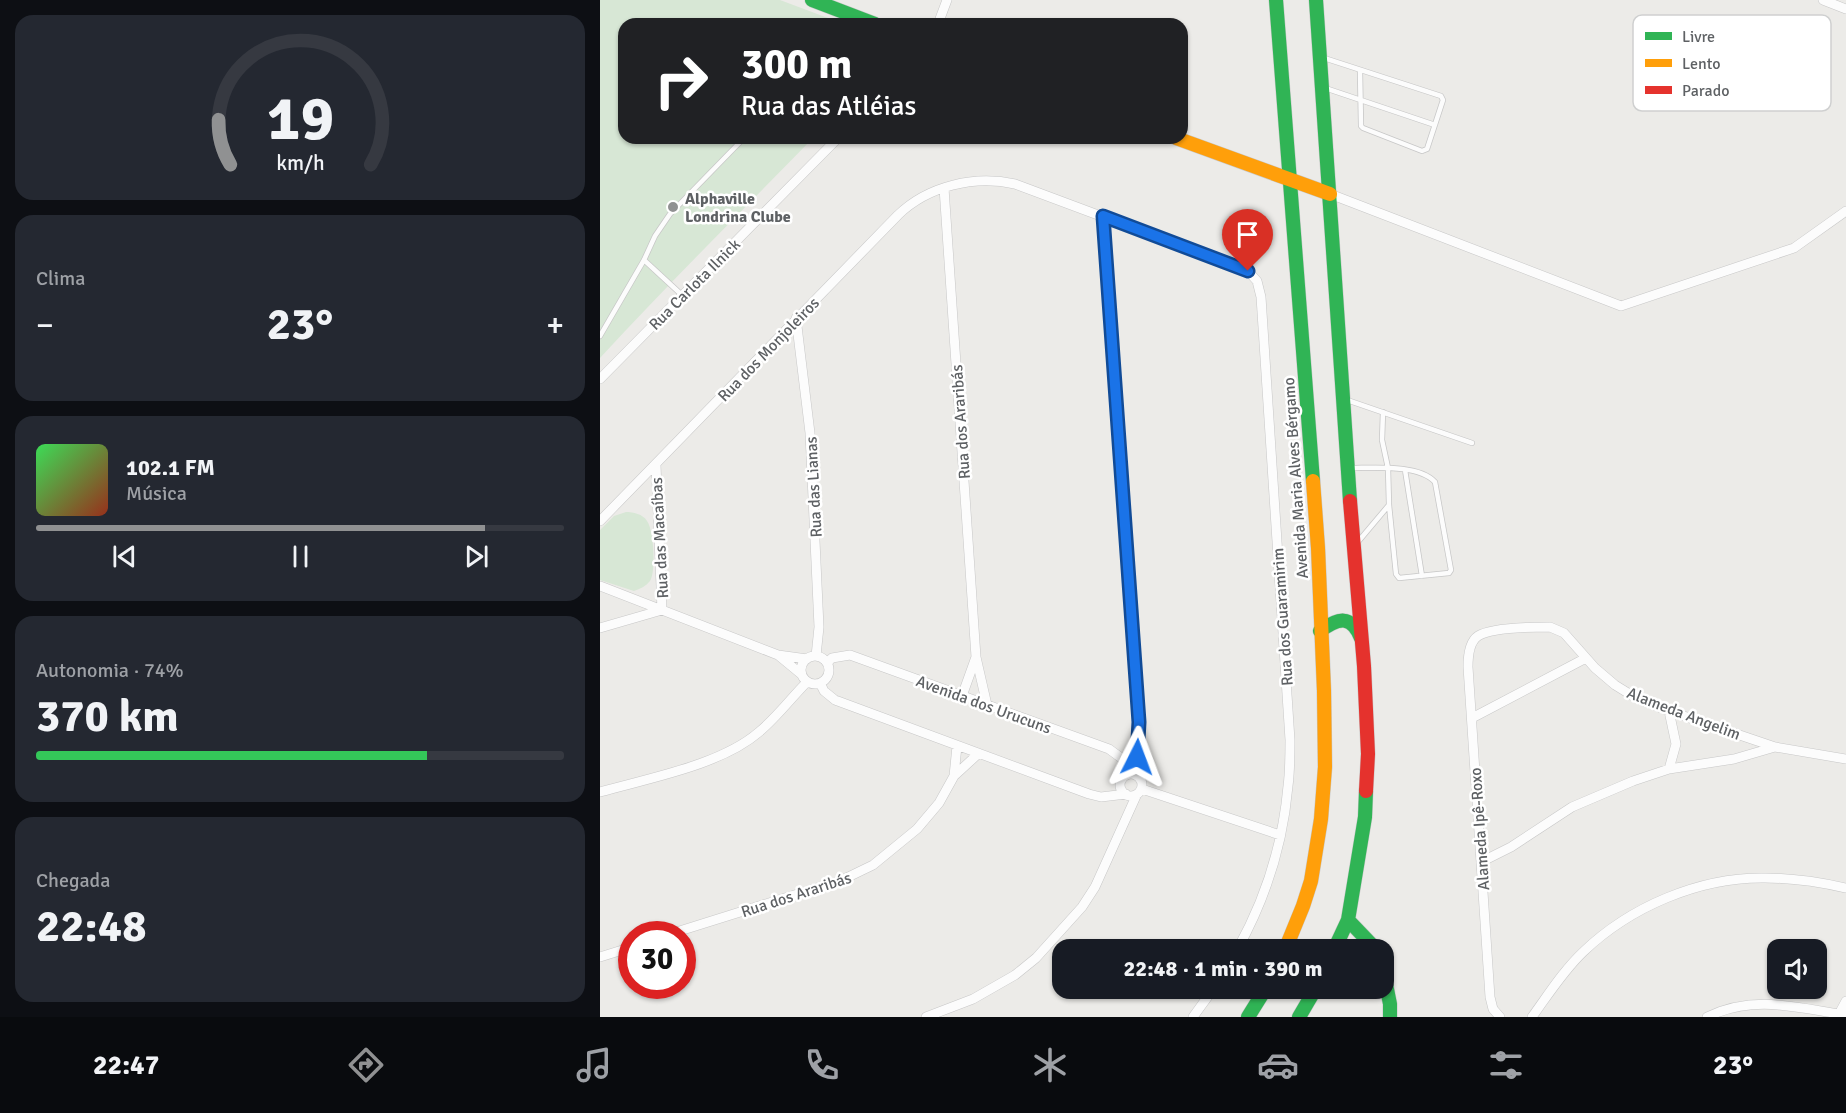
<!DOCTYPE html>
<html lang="pt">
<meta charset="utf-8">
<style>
body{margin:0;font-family:Signika,sans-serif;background:#242831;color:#f1f3f6;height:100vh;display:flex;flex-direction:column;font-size:22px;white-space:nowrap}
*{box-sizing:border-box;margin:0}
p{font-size:20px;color:#9ea1a6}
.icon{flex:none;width:33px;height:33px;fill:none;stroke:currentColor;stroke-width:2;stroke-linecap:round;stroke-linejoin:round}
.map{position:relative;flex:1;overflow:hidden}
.side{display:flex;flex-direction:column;gap:15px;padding:15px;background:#0d0f14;width:600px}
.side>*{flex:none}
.top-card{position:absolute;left:18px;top:18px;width:570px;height:126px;border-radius:18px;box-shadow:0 2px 4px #0004;background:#202124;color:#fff;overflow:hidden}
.tools{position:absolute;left:1167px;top:939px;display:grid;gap:12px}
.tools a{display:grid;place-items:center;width:60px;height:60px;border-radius:12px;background:#171b24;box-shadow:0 2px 4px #0004;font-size:30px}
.speed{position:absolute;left:18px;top:921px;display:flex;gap:12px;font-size:30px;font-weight:700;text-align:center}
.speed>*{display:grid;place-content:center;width:78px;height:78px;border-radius:50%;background:#171b24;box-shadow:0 2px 4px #0004;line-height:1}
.speed .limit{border:9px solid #d22;background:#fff;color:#111}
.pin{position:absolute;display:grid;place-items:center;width:51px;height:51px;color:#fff;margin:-62px -26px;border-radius:50% 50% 50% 0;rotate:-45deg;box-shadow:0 0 6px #0007}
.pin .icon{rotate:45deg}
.me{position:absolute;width:66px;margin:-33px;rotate:3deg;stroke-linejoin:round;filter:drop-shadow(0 0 4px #0008)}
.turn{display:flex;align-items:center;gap:21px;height:126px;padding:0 24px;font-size:27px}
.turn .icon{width:78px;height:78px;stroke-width:2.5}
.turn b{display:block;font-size:42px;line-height:51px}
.big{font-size:45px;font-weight:700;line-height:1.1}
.side .card{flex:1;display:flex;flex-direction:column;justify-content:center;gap:9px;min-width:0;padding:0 21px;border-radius:18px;background:#242831}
.side .dial{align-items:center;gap:0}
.dial svg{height:156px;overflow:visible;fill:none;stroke:#363941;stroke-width:7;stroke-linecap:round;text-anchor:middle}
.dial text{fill:#f1f3f6;stroke:none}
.song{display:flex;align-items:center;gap:18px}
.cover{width:72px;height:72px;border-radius:9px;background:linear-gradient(135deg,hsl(130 70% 55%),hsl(10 70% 35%))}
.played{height:6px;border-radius:3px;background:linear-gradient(90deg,#909192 85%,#363941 85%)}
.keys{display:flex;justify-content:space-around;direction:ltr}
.heat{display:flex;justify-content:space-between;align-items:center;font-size:33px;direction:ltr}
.charge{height:9px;border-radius:4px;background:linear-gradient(90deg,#34c759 74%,#363941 0)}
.trip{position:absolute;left:452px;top:939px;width:342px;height:60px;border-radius:18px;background:#171b24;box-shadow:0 2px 4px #0004;font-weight:700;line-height:60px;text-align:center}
.menu{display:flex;height:96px;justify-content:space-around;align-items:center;background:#090b0e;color:#9ea1a6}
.menu .icon{width:42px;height:42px}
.menu .current{color:#909192}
.menu b{font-size:27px;color:#f1f3f6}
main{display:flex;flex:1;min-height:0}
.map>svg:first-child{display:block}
.green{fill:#d7e7d5}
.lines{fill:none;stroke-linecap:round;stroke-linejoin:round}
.lane-casing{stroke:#c7c7c7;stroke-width:6}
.street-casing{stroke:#c7c7c7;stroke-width:10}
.fast-casing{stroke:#c9c9c9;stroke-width:15}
.slow-casing{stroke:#c9c9c9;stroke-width:15}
.jam-casing{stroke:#c9c9c9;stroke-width:15}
.lane{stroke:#fcfcfc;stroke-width:4.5}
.street{stroke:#fcfcfc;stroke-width:9}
.fast{stroke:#30b455;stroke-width:14}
.slow{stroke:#ff9f0a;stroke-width:14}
.jam{stroke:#e5322d;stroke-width:14}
.route-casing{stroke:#114b97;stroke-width:15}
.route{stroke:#1a73e8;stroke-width:10}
.poi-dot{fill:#909192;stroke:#fff;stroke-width:2}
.labels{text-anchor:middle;stroke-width:5;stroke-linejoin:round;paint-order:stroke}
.poi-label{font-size:16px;font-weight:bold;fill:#5e6164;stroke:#fff;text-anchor:start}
.street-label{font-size:16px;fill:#5e6164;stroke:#fff}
.key{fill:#fff;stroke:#cfd0d0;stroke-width:1.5}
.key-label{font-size:16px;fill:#5e6164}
</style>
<main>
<section class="side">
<div class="card dial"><svg viewBox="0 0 100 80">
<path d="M14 69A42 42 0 1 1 86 69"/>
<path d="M14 69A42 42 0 0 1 8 46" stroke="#909192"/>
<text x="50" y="56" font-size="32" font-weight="700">19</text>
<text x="50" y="72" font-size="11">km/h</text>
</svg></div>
<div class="card"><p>Clima</p>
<div class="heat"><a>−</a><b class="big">23°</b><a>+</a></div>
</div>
<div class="card">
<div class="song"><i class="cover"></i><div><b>102.1 FM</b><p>Música</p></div></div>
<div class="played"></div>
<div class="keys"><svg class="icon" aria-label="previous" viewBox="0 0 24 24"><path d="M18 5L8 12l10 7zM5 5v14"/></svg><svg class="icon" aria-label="pause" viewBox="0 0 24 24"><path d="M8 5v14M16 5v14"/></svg><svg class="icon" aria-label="next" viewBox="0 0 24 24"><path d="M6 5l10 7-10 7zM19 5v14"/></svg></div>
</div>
<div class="card"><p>Autonomia · 74%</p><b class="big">370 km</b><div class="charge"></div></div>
<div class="card"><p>Chegada</p><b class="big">22:48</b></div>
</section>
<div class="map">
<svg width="1246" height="1017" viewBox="0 0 1246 1017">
<rect width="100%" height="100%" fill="#ecebe8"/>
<path class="green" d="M0 0H180L244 24H24V138H213C142 211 69 283 0 358Z
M26 512C33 512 43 514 47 521 54 530 56 572 50 581 46 586 40 589 34 591L0 580V530L14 516Z"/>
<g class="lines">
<g class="lane-casing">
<path id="lane" d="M721 57 841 96 843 100 827 149 822 151 763 128 761 126 760 70
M725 88 835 125
M44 260 83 296
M0 336 44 260 55 236 70 214 144 138
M747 400 872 443
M751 468C774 468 819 464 835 482L851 570 849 573 799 578 796 574 789 505 788 468 782 440 783 412
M805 470 822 576
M757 543 789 505"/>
</g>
<g class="street-casing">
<path id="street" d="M1223 0 1246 9
M338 24 347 0
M344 188 376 657 387 705
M730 194 1021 306 1194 248 1246 211
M503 216 539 722 536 775
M196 318 210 433 219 627 216 656
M0 379 238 138
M56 465 62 610
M0 521 298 215C328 186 374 175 415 184L648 271 657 281 661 297 690 740C690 755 690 771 688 786 683 843 665 900 637 950
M0 586 178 655 207 659
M0 628 62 610
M178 655 201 674
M201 670a14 14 0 1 1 28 0a14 14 0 1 1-28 0Z
M227 663 232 658 250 655 509 749 524 760 531 774
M220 683 224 691 235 700 489 794 501 797 526 794
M362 696 376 657
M872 718 986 658
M1069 769 1076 744 1069 711
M520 785a11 11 0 1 1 22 0a11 11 0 1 1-22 0Z
M354 776 357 746
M542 789 680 835
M0 792C49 778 121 765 159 732 177 717 191 698 207 682
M881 862 911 847 972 807 1033 781 1069 769 1134 759 1175 747
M70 934 242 880 273 865 317 829 339 803 354 776 378 754
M0 957 32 947
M1239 1014 1246 1001
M326 1017 373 999 415 975 436 958 482 907 495 887 537 794
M593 1017 614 988
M900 1017 893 1009 890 997 868 667C868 656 869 642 878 636 891 627 933 627 950 627L964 633 995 668 1015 685 1036 698 1069 711 1175 747 1246 759
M932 1017C948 995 963 971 983 952 1030 907 1099 877 1165 878 1192 878 1219 882 1246 888
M1107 1017C1155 994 1197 1008 1246 1015"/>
</g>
<g class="fast-casing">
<path id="fast" d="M212 0 275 24
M676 0 713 481
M716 0 750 501
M720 631C738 618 751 614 761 638
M748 920 772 945 774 950
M734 950 748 920 765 817 766 791
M783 969 790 1004V1017
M648 1017 666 988
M699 1017 716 988"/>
</g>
<g class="slow-casing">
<path id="slow" d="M576 138 730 194
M685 950 703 906 711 881 721 819 725 767 724 691 718 548 713 481"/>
</g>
<g class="jam-casing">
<path id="jam" d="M750 501 764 666 768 754 766 791"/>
</g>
<use href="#lane" class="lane"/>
<use href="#street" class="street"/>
<use href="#fast" class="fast"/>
<use href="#slow" class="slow"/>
<use href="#jam" class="jam"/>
</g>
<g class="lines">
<g class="route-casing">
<path id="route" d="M537 757 539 722 503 216 648 271"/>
</g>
<use href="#route" class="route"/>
</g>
<circle class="poi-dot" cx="73" cy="207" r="6"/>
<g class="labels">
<g class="poi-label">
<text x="85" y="204">Alphaville<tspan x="85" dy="18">Londrina Clube</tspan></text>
</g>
<g class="street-label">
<text transform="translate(94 284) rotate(-45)" y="6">Rua Carlota Ilnick</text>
<text transform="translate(168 349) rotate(-46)" y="6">Rua dos Monjoleiros</text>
<text transform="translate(360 422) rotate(-94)" y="6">Rua dos Araribás</text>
<text transform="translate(695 478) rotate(-94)" y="6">Avenida Maria Alves Bérgamo</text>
<text transform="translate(213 487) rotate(-93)" y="6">Rua das Lianas</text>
<text transform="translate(59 538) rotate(-93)" y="6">Rua das Macaíbas</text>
<text transform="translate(682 617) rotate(-94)" y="6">Rua dos Guaramirim</text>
<text transform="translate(384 704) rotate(20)" y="6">Avenida dos Urucuns</text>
<text transform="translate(1084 713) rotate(21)" y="6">Alameda Angelim</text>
<text transform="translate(879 829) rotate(-94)" y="6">Alameda Ipê-Roxo</text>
<text transform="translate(196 894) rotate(-18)" y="6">Rua dos Araribás</text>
</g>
</g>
<rect x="1033" y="15" width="198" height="96" rx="9" class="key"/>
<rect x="1045" y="32" width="27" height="8" fill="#30b455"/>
<rect x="1045" y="59" width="27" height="8" fill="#ff9f0a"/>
<rect x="1045" y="86" width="27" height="8" fill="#e5322d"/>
<g class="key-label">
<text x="1082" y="42">Livre</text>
<text x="1082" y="69">Lento</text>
<text x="1082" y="96">Parado</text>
</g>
</svg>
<div class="tools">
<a><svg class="icon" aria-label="sound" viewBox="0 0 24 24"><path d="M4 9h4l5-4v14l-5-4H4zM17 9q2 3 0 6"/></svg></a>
</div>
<div class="speed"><div class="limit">30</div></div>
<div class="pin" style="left:648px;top:271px;background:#d93025"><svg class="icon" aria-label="arrive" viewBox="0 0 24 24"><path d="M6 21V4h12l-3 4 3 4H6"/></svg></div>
<svg class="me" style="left:537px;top:757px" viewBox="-20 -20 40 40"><path d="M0-17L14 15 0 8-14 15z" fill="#1a73e8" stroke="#fff" stroke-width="4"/></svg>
<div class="trip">22:48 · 1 min · 390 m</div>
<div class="top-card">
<div class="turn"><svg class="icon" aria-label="right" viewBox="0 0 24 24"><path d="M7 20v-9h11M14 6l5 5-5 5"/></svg><div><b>300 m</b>Rua das Atléias</div></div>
</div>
</div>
</main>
<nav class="menu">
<b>22:47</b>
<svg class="icon current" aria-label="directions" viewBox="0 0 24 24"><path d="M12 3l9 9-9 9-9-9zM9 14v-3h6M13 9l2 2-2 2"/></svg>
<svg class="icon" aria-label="music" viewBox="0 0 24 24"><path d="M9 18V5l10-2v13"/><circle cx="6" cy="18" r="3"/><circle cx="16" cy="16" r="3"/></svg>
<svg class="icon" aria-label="phone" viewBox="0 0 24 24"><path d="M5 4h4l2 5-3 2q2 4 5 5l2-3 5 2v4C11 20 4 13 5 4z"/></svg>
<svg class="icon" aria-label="climate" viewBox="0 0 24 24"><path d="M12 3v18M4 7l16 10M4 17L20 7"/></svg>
<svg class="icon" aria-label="car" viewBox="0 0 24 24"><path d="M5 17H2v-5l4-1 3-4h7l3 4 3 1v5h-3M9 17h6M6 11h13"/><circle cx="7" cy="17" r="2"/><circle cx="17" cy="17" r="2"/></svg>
<svg class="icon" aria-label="filters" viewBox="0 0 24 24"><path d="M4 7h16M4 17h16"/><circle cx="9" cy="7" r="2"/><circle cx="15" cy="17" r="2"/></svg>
<b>23°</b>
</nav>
